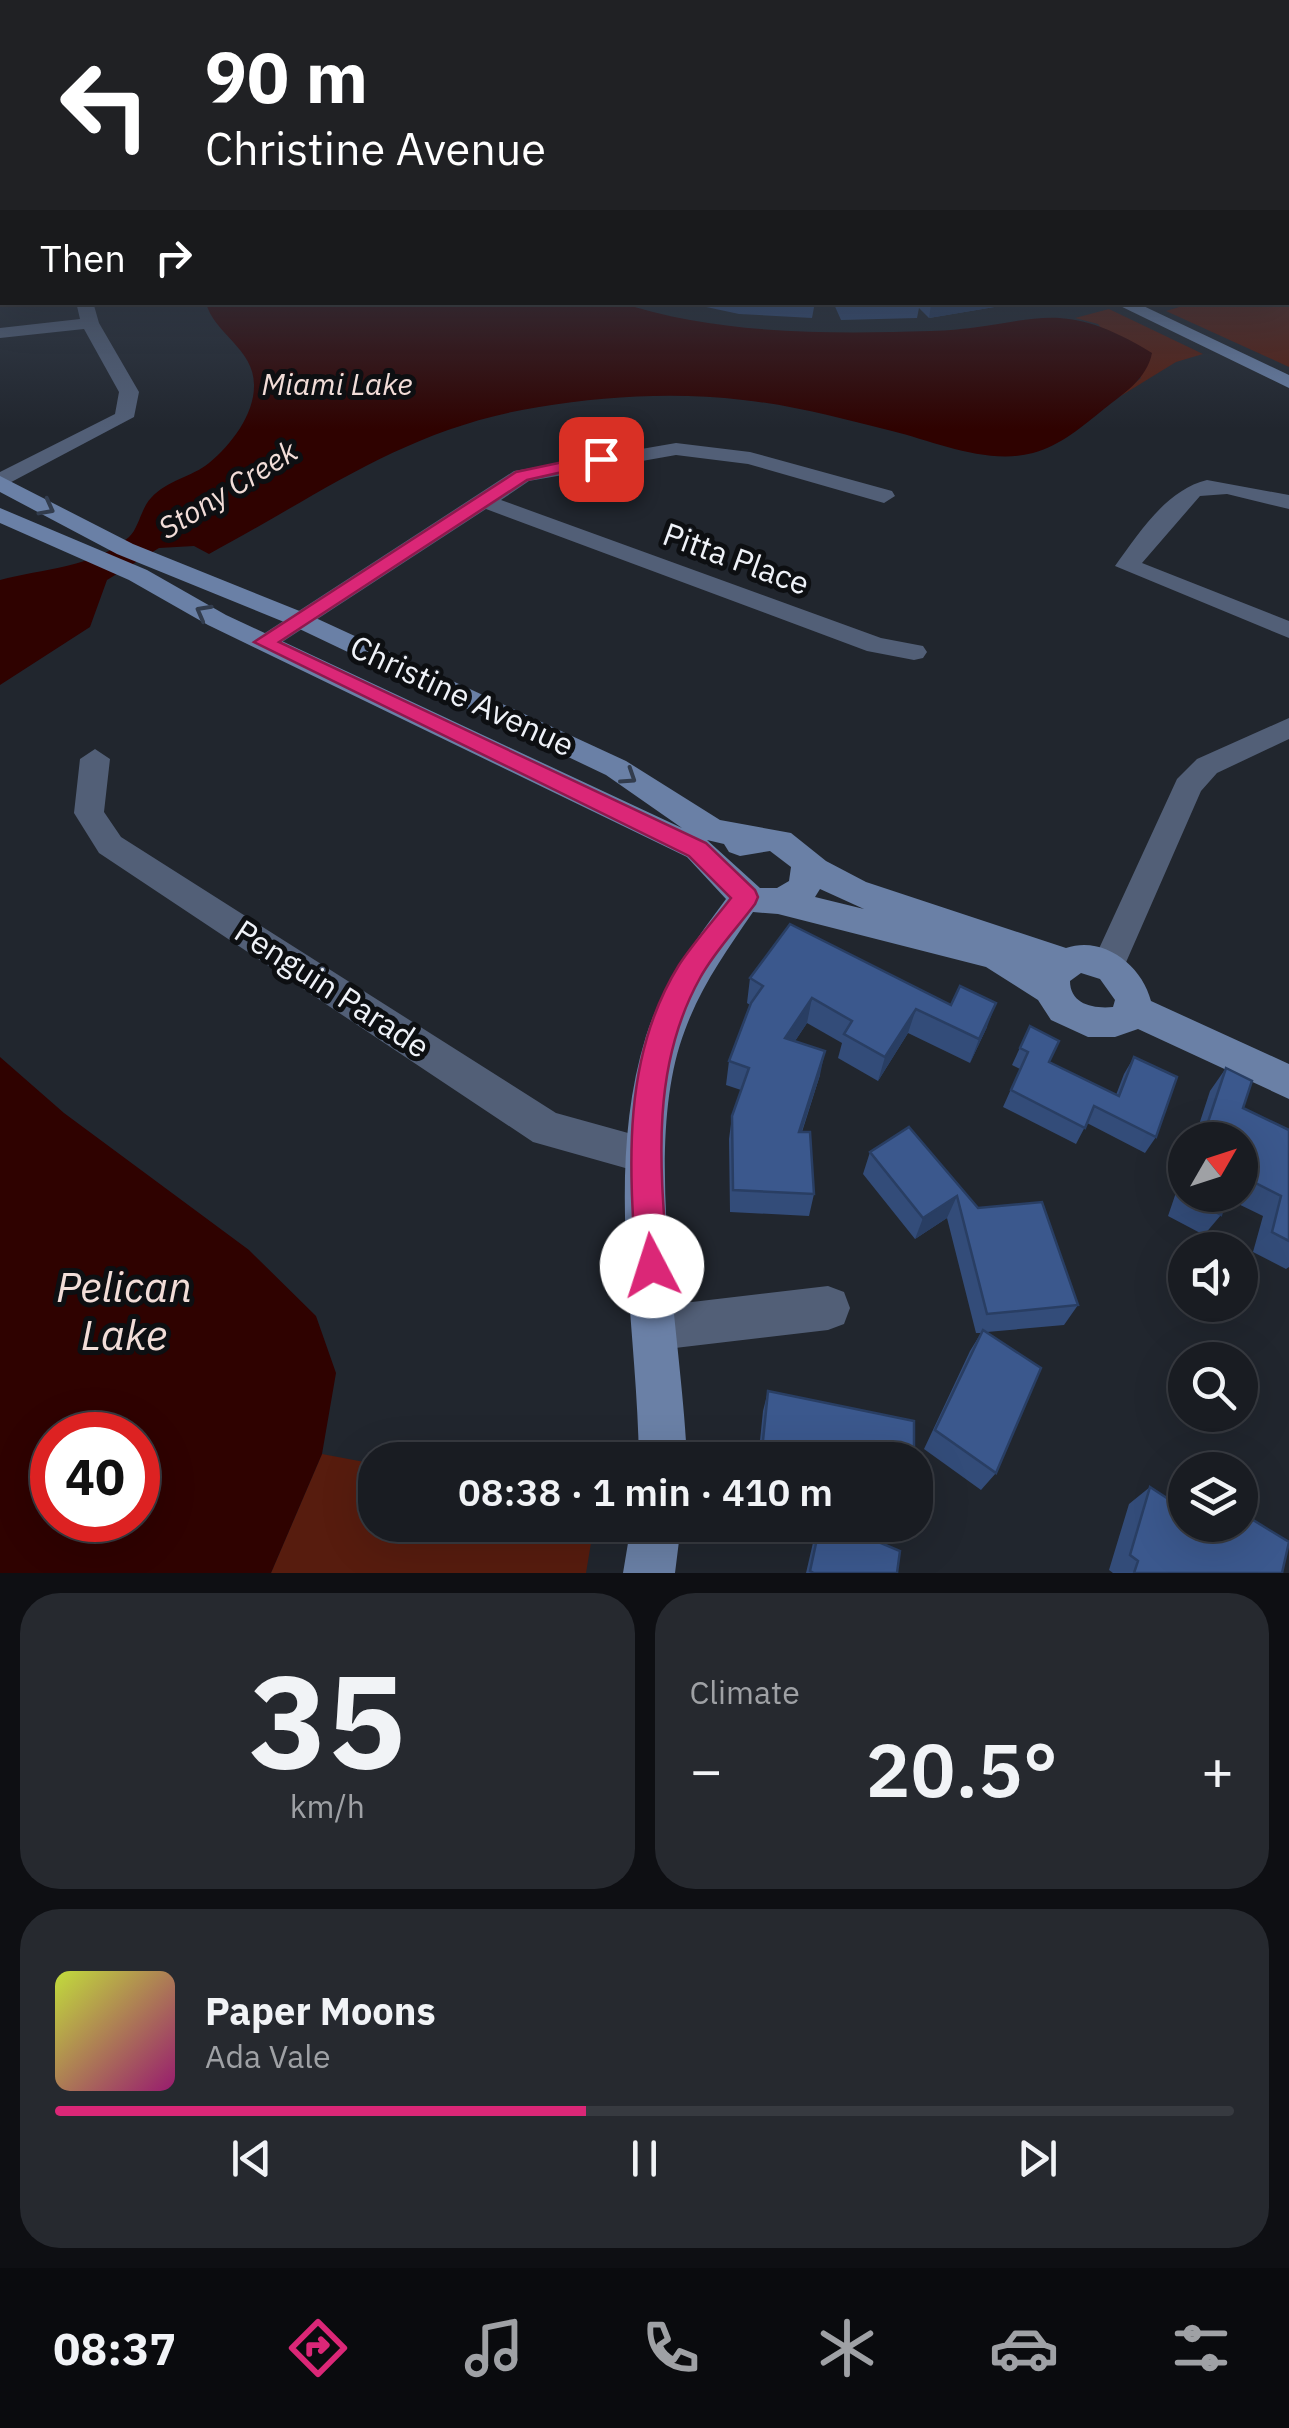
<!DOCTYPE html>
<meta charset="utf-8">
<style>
body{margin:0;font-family:"IBM Plex Sans",sans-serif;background:#26292f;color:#f1f3f6;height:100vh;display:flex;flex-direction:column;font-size:38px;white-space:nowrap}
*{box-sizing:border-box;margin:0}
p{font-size:32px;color:#9fa1a5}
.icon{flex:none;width:55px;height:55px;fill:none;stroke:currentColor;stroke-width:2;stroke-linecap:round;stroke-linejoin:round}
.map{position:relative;height:1573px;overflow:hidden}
.panel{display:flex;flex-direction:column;gap:20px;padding:20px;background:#0e0f13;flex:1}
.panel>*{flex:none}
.banner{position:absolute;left:0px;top:0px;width:1290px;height:305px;box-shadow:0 10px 40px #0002,0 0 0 2px #373a40;background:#202124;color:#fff;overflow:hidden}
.needle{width:65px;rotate:51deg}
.buttons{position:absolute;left:1168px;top:1122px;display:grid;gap:20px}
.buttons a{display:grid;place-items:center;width:90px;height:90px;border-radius:50%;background:#191c22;box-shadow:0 10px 40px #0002,0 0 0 2px #373a40;font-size:50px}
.speed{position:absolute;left:30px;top:1412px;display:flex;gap:20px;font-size:50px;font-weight:700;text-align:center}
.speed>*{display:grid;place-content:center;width:130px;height:130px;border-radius:50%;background:#191c22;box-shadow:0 10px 40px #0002,0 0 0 2px #373a40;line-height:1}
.speed .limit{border:15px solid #d22;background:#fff;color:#111}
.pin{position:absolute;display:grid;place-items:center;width:85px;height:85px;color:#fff;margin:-42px;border-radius:20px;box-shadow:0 5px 15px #0006}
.me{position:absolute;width:110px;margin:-55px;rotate:355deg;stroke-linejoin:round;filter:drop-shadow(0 0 8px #0008)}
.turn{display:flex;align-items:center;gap:35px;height:210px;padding:0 40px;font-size:45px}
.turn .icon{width:130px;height:130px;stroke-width:2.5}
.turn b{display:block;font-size:70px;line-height:85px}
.then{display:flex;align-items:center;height:95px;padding:0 40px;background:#0003;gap:20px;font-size:38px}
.big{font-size:75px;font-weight:600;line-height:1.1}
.panel .card{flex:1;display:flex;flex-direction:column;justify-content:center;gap:15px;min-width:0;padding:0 35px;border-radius:40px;background:#26292f}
.panel .dial{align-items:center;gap:0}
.dial b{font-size:130px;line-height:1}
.song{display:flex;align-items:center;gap:30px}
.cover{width:120px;height:120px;border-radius:15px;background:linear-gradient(135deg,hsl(70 70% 55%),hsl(320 70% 35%))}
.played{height:10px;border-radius:5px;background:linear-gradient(90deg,#db2777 45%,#373a40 45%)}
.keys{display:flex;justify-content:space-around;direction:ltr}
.heat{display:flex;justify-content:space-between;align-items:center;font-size:55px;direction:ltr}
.panel .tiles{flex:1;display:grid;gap:20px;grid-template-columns:1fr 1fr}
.card:last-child{grid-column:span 2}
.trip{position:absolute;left:358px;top:1442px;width:575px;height:100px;border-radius:40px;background:#191c22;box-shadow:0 10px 40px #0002,0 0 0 2px #373a40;font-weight:600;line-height:100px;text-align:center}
.tabs{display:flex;height:160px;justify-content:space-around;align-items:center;background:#0a0b0e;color:#9fa1a5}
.tabs .icon{width:70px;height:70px}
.tabs .active{color:#db2777}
.tabs b{font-size:45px;color:#f1f3f6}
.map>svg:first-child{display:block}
.green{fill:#571c0e}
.water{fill:#2f0200;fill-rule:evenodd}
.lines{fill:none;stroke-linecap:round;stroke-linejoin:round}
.street{fill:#525f77;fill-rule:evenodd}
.secondary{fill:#6a80a6;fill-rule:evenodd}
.wall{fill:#334c79}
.shaded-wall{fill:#293e63}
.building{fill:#3b588d;stroke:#293e63;stroke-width:2.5}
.oneway{stroke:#323c4d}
.route{fill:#db2777;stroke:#8e194d;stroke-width:2.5}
.labels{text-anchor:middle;stroke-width:10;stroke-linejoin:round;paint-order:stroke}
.far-water-label{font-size:30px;font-style:italic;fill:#f2ddd8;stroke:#0d0f12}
.street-label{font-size:32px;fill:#eff2f8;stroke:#0d0f12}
.near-water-label{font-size:42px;font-style:italic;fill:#f2ddd8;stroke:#0d0f12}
</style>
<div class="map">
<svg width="1289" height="1573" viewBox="0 0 1289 1573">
<rect width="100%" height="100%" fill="#21262e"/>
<path class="green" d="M1196 302 1289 304V367L1166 311Z
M1109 309 1203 354 1176 362 1119 397 1141 378 1098 324 1075 318Z
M322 1454 375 1464V1525H594L586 1573H271Z"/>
<path class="water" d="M619 302C717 335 830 334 931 331 1032 328 1053 292 1152 353 1147 379 1123 394 1104 409 1083 426 1060 446 1033 453 987 465 936 442 892 431 844 419 792 405 743 400 676 392 606 396 539 407 406 428 323 493 209 554L194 546 159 548 107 580 90 627 0 685V580C41 569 96 567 129 537 139 528 141 508 151 498 167 480 192 477 209 463 231 445 254 415 254 386 255 349 214 334 206 303Z
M0 1057 64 1113 249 1250 316 1316 336 1373 322 1454 271 1573H0ZM52 1435H138V1520H52Z"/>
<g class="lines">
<path class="street" d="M1288 209H1289V218H1288Z
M0 239H2V249H0Z
M1288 265H1289V275H1288Z
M76 302H93L99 323 139 392 134 417 0 488V472L115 414 119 392 84 329 0 338V328L80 319Z
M676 443 750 452 892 491 895 496 884 503 748 464 676 455 529 481 501 500 881 638 923 646 927 652 923 658 914 660 867 651 486 509 273 648 264 650 251 642 514 471Z
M1207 480 1289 495V509L1227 494 1200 496 1142 563 1289 621V638L1115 566C1139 533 1166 490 1207 480Z
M1289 718V739L1217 773 1201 791 1120 976 1108 980 1096 976 1091 966 1177 779 1197 759Z
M95 749 110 759 104 812 121 837 556 1113 657 1141 663 1154 657 1167 643 1173 533 1142 99 853 74 813 80 759Z
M828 1286 844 1292 850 1308 844 1324 828 1330 658 1350 642 1344 636 1328 642 1312 658 1306Z"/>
<path class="secondary" d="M1112 302H1135L1289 375V388Z
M0 476 133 544 307 614 626 761 720 820 791 833 826 861 866 882 1066 948C1103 935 1142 965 1151 1001L1289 1064V1099L1138 1029 1115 1037H1088L1051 1020 1038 1000 986 967 778 914 753 912C727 950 701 986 685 1030 641 1144 682 1335 687 1460H639C637 1320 604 1172 646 1036 662 985 695 941 726 899L687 857 208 625 129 580 0 523V508L147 570 226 615 682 828 606 775 289 624 117 554 0 492ZM707 840 724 844 729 852 740 856 770 851 791 867 789 881 777 888H760ZM820 889 864 909 815 897ZM1081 973 1100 979 1115 1000 1113 1007C1093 1009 1070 1004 1070 981Z
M631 1525H681L675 1573H623Z"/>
</g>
<path class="wall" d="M683 302H815L812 318 739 314Z
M833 302H1024L929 318 919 308 917 318 841 320Z
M790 924 987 1027 970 1063 908 1033 878 1081 838 1058 842 1043 807 1023 795 1041 820 1075 802 1132 814 1194 809 1216 730 1212 729 1139 732 1116 741 1090 726 1085 729 1061 750 1005 747 1003 750 978Z
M1030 1026 1049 1062 1116 1095 1124 1074 1134 1057 1156 1137 1145 1153 1087 1123 1076 1144 1003 1107 1020 1069 1012 1065Z
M1226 1068 1243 1108 1289 1130V1267L1286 1269 1253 1252 1263 1216 1226 1198 1221 1215 1204 1235 1168 1216 1185 1166V1195H1240V1140H1194L1210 1091Z
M870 1152 978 1208 1078 1305 1064 1325 987 1332 996 1473 981 1490 924 1449 970 1351 981 1333H976L947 1218 915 1239 863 1174Z
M768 1391 914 1460H758L763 1411Z
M1150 1487 1282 1573H1113L1109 1570 1129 1504Z
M819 1525H838L897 1573H806L815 1534Z"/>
<path class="shaded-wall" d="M945 302H1024L929 318 931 305Z
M812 998 807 1023 781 1062 785 1038Z
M996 1003 987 1027 970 1063 979 1039Z
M916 1009 908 1033 878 1081 885 1057Z
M825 1051 820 1075 794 1155 799 1132Z
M957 1196 947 1218 915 1239 923 1218Z"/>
<path class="building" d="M842 302H919L843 305Z
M790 924 951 1005 960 986 996 1003 979 1039 916 1009 885 1057 844 1034 852 1021 812 998 785 1038 825 1051 799 1132H810L814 1194 733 1190 732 1116 749 1068 729 1061 751 1003 763 986 750 978Z
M1030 1026 1059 1041 1049 1062 1119 1096 1134 1057 1177 1077 1156 1137 1094 1106 1085 1128 1011 1090 1028 1052 1020 1048Z
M1226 1068 1252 1081 1243 1108 1289 1130V1241L1272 1232 1281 1196 1240 1175V1140H1202Z
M909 1127 978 1208 1042 1202 1078 1305 987 1314 957 1196 923 1218 870 1152Z
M1185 1192V1195H1227L1221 1215 1184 1195Z
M983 1330 1041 1368 996 1473 935 1430Z
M768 1391 914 1421V1460H761Z
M1150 1487 1185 1510V1525H1240V1512L1289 1542 1282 1573H1134L1138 1561 1130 1555Z
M820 1525H838L900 1551 897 1573H814L810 1571Z"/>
<defs><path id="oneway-chevron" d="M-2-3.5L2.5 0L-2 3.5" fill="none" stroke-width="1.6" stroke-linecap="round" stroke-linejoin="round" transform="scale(2.5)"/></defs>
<g class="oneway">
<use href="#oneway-chevron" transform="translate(47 508) rotate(28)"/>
<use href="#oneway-chevron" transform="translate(203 612) rotate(-151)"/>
<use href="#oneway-chevron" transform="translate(629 777) rotate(33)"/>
</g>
<linearGradient id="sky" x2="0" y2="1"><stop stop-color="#121519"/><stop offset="0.49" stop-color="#3d4757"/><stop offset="1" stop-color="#3d4757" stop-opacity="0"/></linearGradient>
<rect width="1289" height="429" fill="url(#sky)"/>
<path class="route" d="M601 454 607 455V462L527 480 279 642 706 843 755 890 758 897 755 904C737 928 714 952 700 978 650 1068 660 1168 668 1266L663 1277 652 1282 640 1277 636 1266C629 1163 622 1057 679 965 694 942 714 920 731 898L689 856 254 642 516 472Z"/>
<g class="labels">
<g class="far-water-label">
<text x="337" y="395">Miami Lake</text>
<text transform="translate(228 490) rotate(-32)" y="10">Stony Creek</text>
</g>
<g class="street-label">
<text transform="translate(736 559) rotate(20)" y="11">Pitta Place</text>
<text transform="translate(462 696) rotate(25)" y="11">Christine Avenue</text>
<text transform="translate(332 989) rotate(33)" y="11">Penguin Parade</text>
</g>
<g class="near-water-label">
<text x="124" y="1302">Pelican<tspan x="124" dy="48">Lake</tspan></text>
</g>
</g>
</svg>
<div class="buttons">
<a><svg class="needle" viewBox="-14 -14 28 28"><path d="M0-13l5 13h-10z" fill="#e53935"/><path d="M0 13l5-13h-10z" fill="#9fa1a5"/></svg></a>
<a><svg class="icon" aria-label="sound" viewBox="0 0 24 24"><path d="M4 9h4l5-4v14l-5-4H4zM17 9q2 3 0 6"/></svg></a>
<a><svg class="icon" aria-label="search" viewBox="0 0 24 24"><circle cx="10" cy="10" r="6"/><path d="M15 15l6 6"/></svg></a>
<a><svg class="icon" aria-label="layers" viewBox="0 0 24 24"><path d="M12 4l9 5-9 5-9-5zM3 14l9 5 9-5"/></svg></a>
</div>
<div class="speed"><div class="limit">40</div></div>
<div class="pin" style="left:601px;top:459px;background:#d93025"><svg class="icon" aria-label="arrive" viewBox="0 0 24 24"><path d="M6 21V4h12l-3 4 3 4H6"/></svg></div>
<svg class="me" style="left:652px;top:1266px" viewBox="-20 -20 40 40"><circle r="19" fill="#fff"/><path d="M0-13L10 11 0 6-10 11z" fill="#db2777"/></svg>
<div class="trip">08:38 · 1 min · 410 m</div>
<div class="banner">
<div class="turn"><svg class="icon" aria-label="left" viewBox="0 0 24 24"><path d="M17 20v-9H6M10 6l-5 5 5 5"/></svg><div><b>90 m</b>Christine Avenue</div></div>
<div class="then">Then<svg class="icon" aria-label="right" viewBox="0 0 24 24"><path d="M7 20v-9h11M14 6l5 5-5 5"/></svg></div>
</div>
</div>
<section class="panel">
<div class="tiles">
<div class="card dial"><b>35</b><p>km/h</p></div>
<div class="card"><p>Climate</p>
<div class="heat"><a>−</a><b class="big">20.5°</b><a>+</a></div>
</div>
<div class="card">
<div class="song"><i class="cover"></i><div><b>Paper Moons</b><p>Ada Vale</p></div></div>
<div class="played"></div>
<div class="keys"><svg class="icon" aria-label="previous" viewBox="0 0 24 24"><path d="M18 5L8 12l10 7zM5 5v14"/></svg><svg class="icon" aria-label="pause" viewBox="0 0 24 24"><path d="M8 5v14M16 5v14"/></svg><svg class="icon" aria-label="next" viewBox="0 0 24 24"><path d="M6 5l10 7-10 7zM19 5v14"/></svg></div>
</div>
</div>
</section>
<nav class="tabs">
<b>08:37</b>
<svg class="icon active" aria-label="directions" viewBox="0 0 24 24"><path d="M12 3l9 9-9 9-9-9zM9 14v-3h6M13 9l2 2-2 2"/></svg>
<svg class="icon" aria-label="music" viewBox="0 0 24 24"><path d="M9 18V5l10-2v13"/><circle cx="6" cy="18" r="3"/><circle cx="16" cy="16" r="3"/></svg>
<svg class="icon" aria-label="phone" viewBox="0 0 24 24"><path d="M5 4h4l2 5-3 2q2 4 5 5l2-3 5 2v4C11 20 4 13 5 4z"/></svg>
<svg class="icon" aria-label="climate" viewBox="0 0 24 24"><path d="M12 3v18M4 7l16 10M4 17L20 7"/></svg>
<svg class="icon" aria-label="car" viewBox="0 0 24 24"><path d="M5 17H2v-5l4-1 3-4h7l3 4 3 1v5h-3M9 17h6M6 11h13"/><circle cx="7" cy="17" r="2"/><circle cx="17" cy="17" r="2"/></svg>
<svg class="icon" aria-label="filters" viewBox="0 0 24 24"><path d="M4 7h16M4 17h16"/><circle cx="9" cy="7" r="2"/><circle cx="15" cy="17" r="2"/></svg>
</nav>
